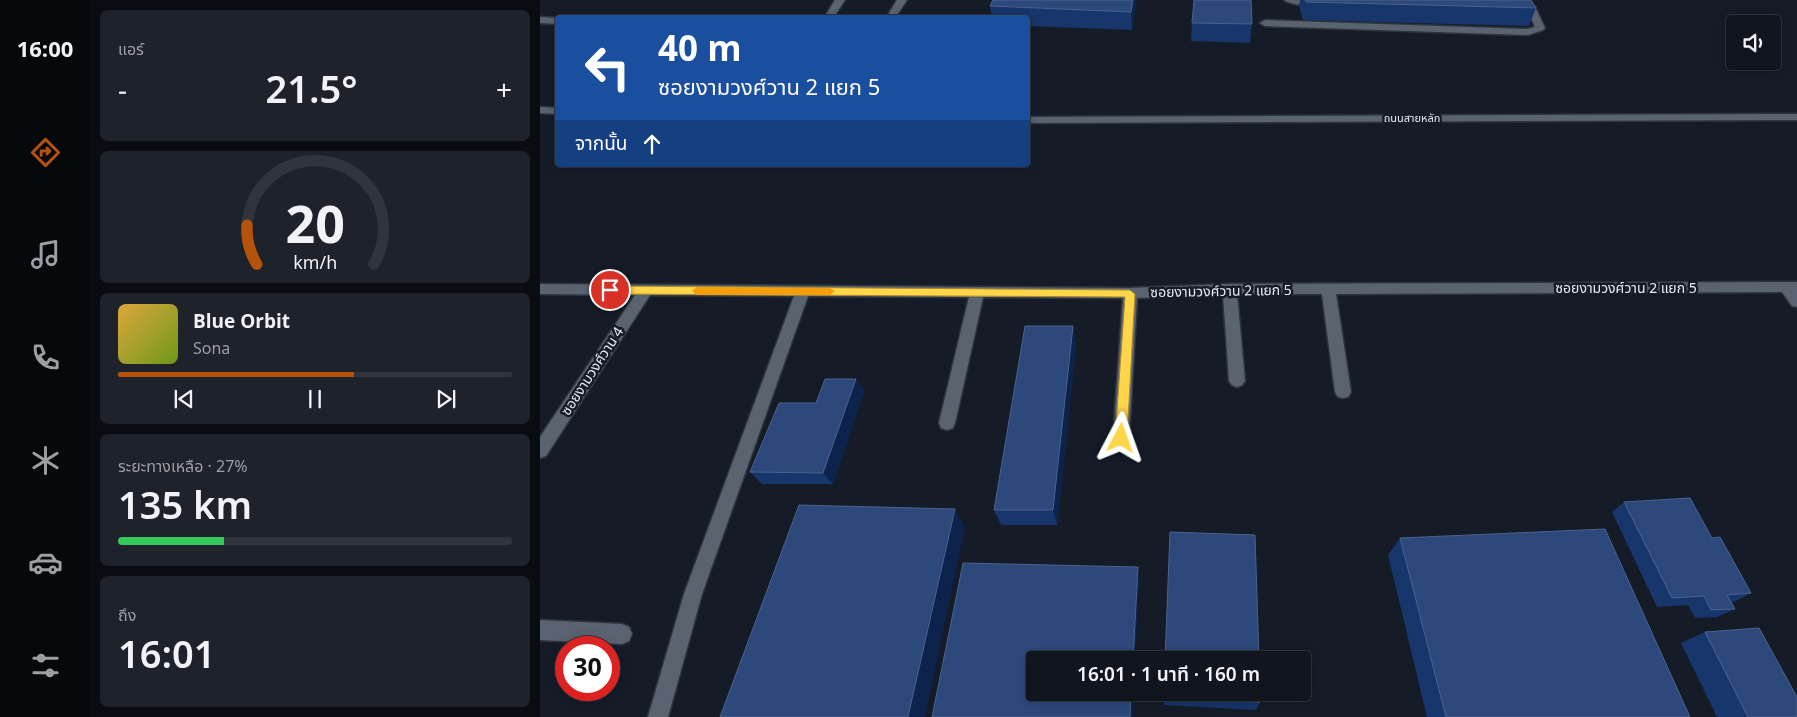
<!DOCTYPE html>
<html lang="th">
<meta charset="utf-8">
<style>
body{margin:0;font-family:Georgia,"Noto Sans Thai",serif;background:#1e222b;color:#f1f3f6;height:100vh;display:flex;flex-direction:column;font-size:19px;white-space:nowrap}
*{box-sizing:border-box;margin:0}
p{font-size:16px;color:#9c9fa4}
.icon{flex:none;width:28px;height:28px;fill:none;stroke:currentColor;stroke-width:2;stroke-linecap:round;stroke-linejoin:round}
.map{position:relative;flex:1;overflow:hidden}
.details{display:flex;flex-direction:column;gap:10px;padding:10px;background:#090c10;width:450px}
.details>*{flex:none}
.banner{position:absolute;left:15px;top:15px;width:475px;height:152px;border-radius:5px;box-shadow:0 2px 12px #0003,0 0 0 1px #30343c;background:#1a4fa0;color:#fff;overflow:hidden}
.controls{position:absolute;left:1186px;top:15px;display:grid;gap:10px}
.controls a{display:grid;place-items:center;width:55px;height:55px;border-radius:5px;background:#10151e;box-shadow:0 2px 12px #0003,0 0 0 1px #30343c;font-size:25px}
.speed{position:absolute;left:15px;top:636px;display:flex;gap:10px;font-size:25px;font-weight:700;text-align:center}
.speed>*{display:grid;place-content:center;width:65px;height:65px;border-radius:50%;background:#10151e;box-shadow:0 2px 12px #0003,0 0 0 1px #30343c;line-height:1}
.speed .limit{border:8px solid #d22;background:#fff;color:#111}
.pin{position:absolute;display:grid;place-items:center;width:42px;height:42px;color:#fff;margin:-21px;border:2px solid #fff;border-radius:50%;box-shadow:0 1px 5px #0007}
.me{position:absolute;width:55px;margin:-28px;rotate:4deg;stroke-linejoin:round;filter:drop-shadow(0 0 4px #0008)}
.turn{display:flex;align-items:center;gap:18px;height:105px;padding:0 20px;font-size:22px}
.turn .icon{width:65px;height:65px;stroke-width:2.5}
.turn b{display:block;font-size:35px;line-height:42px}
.then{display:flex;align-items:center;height:48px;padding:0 20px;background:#0003;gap:10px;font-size:19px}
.big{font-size:38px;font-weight:600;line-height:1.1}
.details .widget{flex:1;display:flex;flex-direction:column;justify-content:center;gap:8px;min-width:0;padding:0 18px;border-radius:8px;background:#1e222b}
.details .dial{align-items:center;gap:0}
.dial svg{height:130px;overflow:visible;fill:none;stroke:#30343c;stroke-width:7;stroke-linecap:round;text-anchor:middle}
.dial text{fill:#f1f3f6;stroke:none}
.song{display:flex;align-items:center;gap:15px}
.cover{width:60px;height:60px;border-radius:8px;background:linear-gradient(135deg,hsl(40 70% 55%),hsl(80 70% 35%))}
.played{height:5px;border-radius:2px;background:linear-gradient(90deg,#b45309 60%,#30343c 60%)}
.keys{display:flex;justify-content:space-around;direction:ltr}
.heat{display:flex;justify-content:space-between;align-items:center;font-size:28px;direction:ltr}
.charge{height:8px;border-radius:4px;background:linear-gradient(90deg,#34c759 27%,#30343c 0)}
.trip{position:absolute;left:486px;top:651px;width:285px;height:50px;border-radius:5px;background:#10151e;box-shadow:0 2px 12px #0003,0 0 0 1px #30343c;font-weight:600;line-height:50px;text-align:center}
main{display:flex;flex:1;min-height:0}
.menu{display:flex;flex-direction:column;width:90px;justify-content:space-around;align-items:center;background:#06080c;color:#9c9fa4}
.menu .icon{width:35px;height:35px}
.menu .active{color:#b45309}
.menu b{font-size:22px;color:#f1f3f6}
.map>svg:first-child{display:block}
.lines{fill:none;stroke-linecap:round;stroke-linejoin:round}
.minor-casing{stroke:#30353d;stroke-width:3}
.minor{fill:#5a6370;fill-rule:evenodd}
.wall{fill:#17366c}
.shaded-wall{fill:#0d234b}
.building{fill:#2d497b;stroke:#4a628e}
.route{fill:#ffd54a;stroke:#a68a30}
.slow{fill:#f59e0b}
.labels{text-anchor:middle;stroke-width:5;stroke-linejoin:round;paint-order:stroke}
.far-street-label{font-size:11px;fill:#e6ebf3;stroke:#151c28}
.street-label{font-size:14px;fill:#e6ebf3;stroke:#151c28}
</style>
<main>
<nav class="menu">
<b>16:00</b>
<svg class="icon active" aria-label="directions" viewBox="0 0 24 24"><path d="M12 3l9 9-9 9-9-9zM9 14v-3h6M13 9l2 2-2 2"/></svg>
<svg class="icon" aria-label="music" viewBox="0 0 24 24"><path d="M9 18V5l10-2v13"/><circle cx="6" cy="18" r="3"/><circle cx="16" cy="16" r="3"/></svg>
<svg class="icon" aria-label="phone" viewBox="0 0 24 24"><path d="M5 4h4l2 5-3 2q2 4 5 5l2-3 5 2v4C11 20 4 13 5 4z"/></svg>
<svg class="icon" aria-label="climate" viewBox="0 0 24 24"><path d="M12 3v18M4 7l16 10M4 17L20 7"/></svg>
<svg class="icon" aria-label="car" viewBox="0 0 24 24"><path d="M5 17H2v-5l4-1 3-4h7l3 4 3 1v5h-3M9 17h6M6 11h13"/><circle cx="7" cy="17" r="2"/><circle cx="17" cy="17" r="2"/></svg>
<svg class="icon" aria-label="filters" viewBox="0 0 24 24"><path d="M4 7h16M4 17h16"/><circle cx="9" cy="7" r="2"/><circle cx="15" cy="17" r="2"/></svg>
</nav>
<section class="details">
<div class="widget"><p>แอร์</p>
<div class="heat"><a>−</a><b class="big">21.5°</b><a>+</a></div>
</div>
<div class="widget dial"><svg viewBox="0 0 100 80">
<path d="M14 69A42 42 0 1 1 86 69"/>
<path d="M14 69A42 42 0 0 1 8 45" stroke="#b45309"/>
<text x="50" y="56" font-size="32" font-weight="700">20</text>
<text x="50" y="72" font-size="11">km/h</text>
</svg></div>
<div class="widget">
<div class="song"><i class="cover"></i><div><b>Blue Orbit</b><p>Sona</p></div></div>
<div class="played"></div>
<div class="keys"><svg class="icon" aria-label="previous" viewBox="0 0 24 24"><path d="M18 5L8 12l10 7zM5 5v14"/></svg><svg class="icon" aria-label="pause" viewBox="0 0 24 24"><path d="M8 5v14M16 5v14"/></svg><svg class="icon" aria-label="next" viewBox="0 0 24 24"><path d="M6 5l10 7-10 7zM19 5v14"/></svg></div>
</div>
<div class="widget"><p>ระยะทางเหลือ · 27%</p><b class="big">135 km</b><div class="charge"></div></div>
<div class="widget"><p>ถึง</p><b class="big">16:01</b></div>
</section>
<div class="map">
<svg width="1257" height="717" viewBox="0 0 1257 717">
<rect width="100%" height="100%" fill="#151c28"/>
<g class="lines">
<g class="minor-casing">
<path id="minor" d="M295 0H305L293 18H284Z
M357 0H367L355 18H346Z
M744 0H778L785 3C778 8 751 5 744 0Z
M978 0 995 7 1005 28 1003 30 988 35 725 26 720 23 725 20 987 29 995 27 988 11 973 3Z
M0 17 18 18V24L0 23Z
M0 107 18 108V114L0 113Z
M1257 114V120L488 123V117Z
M1257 282V307L1252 306 1242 292 796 294 811 392 808 397 803 398 798 397 795 392 782 294H697L705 381 702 385 697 387 692 385 689 381 683 294 597 298 589 438 587 443 581 445 575 443 573 438 583 298 443 297 415 423 413 428 407 430 401 428 399 423 429 297 268 296 162 594 128 717H108L144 594 254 296 110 295 6 456 0 458V437L95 295 0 294V284L590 288 690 284Z
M0 620 82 624 89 627 92 634 89 641 82 644 0 640Z"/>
</g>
<use href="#minor" class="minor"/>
</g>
<path class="wall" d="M453 0H596V2L592 30 488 26V18H452L450 6Z
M760 0H991L996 8 989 26 763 20 759 6Z
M652 23 712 24 710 43 651 41Z
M533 326 536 345 517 525H461L454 510Z
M324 391 293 484H222L210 472Z
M1084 502 1172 538 1211 593 1194 602H1191L1195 609 1177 617 1155 618 1148 605 1117 607 1072 512Z
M860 538 1150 717H887L848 555Z
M1165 632 1257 717H1177L1141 643Z
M623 692 720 702 716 710 624 705Z"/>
<path class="shaded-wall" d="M593 0H596V2L592 30 591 12Z
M533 326 536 345 517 525 513 510Z
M316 379 324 391 293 484 283 473Z
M415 509 425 527 385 717H368Z
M598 567 599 583 595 660H593Z
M591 692H594L593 717H590Z"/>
<path class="building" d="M453 0H593L591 12 450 6Z
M654 0H711L712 24 652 23Z
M765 0H991L996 8 766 2Z
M485 326H533L513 510H454Z
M285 379H316L283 473 210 472 239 403H276Z
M1150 498 1172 538 1180 537 1211 593 1187 595 1195 609 1171 610 1164 596 1132 598 1084 502Z
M259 505 415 509 368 717H180Z
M1065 529 1150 717H906L860 538Z
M630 532 715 535 719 660H625Z
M423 563 598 567 593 660H495V692H591L590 717H392Z
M1219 628 1257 697V717H1208L1165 632Z
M623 692H720V702L623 697Z"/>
<path class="route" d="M70 286 590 290 595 294 587 438 581 443 575 438 585 297 70 294 65 290Z"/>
<path class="slow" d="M157 287 290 288 295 291 290 295H157L152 291Z"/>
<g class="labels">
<g class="far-street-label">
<text x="872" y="122">ถนนสายหลัก</text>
</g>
<g class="street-label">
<text x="1086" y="293">ซอยงามวงศ์วาน 2 แยก 5</text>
<text transform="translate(681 291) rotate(-1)" y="5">ซอยงามวงศ์วาน 2 แยก 5</text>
<text transform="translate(52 371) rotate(-57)" y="5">ซอยงามวงศ์วาน 4</text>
</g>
</g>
</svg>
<div class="controls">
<a><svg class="icon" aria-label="sound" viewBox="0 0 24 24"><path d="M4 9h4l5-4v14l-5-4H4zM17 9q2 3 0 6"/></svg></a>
</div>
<div class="speed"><div class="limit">30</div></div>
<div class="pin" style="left:70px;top:290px;background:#d93025"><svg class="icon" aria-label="arrive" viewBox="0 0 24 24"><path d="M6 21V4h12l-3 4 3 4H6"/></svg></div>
<svg class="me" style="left:581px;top:438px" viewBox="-20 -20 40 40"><path d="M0-17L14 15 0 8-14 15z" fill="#ffd54a" stroke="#fff" stroke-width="4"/></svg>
<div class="trip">16:01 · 1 นาที · 160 m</div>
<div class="banner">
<div class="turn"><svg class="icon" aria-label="left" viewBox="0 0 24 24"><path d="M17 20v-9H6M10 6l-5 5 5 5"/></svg><div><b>40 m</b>ซอยงามวงศ์วาน 2 แยก 5</div></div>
<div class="then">จากนั้น<svg class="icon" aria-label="ahead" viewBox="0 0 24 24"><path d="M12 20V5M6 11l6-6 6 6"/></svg></div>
</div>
</div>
</main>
